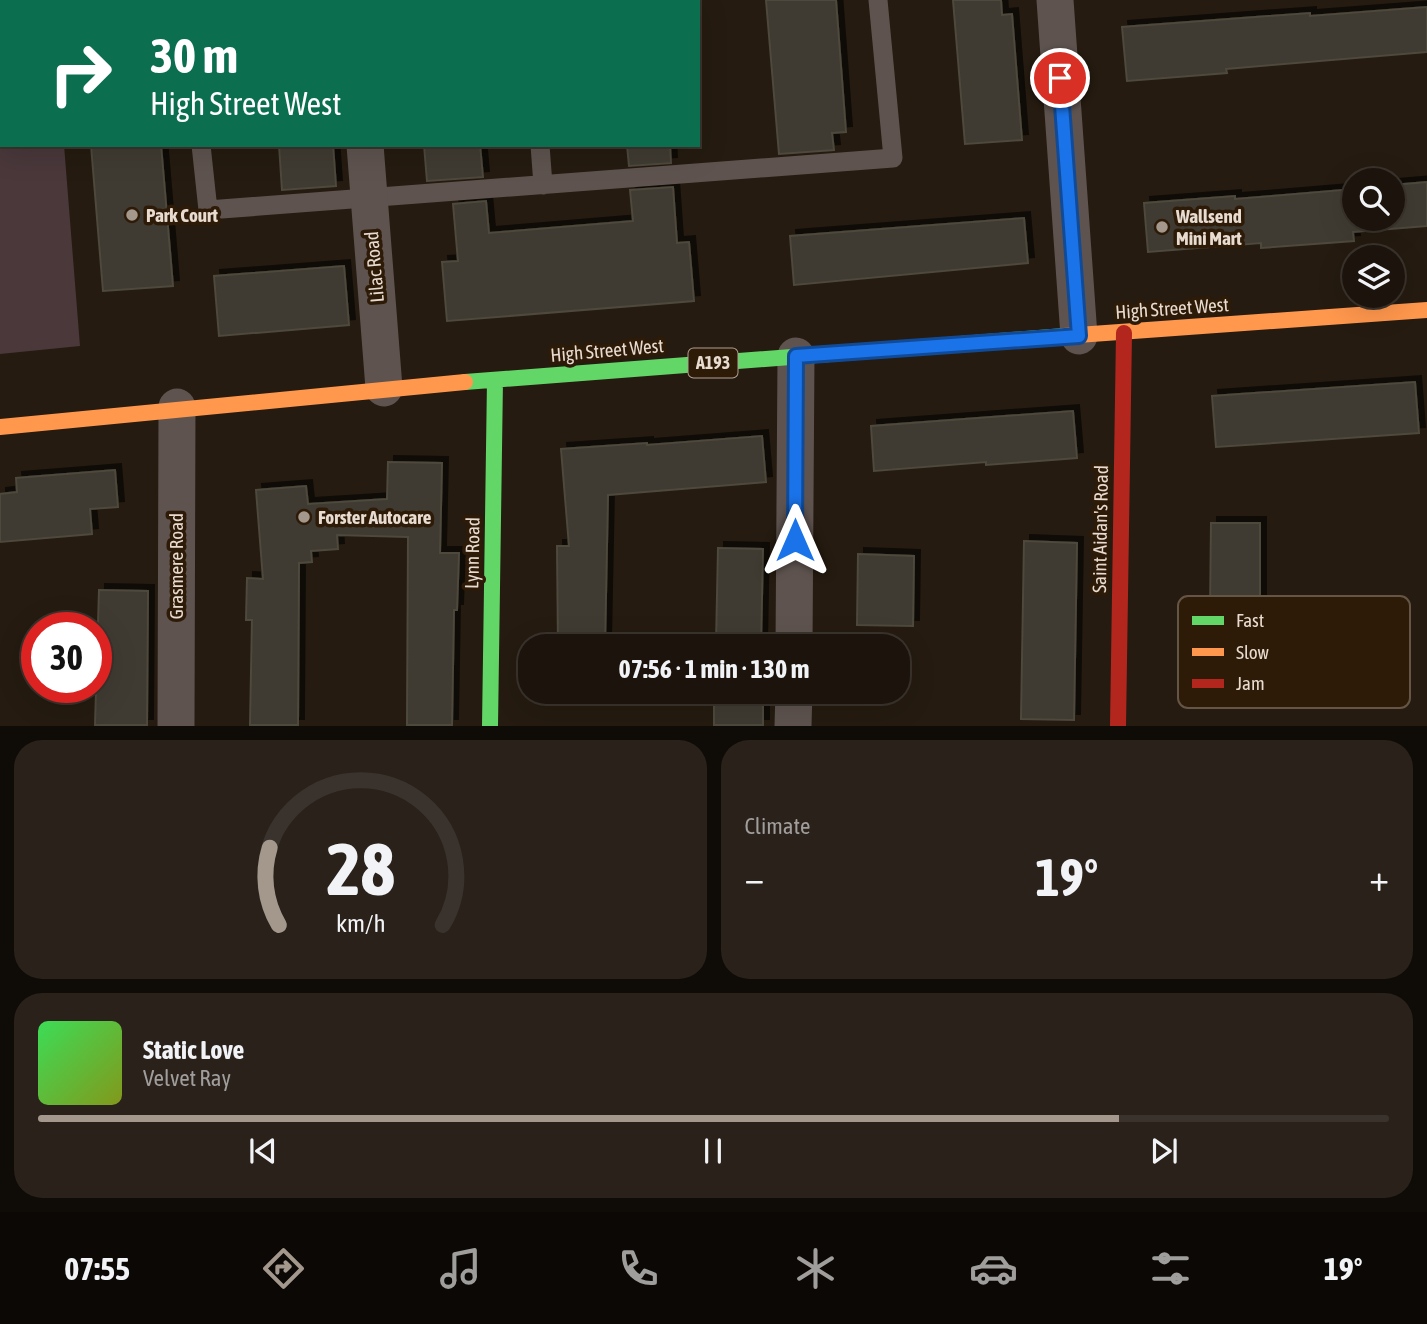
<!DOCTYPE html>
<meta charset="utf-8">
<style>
body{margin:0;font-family:"Asap Condensed",sans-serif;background:#29211a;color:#f1f3f6;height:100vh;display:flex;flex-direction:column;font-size:26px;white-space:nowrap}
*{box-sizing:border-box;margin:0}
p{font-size:23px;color:#a09e9d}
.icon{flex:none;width:38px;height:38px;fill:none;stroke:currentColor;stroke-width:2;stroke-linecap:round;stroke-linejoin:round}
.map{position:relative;height:726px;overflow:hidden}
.sheet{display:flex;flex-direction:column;gap:14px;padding:14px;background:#0f0b07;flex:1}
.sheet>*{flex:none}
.hud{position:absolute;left:0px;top:0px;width:700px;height:147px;box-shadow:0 7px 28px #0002,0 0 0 2px #3a332d;background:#0b6e4f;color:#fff;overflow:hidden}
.controls{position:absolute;left:1342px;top:168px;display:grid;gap:14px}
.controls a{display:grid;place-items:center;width:63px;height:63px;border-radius:50%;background:#1c140c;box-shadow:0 7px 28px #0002,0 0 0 2px #3a332d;font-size:35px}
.speed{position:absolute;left:21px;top:612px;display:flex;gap:14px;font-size:35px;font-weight:700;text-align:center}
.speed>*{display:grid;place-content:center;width:91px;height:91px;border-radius:50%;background:#1c140c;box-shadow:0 7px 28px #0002,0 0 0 2px #3a332d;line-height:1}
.speed .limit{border:10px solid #d22;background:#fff;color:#111}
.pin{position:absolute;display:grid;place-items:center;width:60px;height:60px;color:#fff;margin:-30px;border:4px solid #fff;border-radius:50%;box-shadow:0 2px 7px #0007}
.me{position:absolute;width:77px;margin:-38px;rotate:0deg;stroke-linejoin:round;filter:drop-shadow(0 0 5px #0008)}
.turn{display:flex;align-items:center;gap:24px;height:147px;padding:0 35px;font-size:32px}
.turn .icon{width:91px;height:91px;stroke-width:2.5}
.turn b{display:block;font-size:49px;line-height:60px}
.big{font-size:52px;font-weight:700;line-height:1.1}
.sheet .tile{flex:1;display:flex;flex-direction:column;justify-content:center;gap:10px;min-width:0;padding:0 24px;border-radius:28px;background:#29211a}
.sheet .dial{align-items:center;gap:0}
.dial svg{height:182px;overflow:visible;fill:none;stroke:#3a332d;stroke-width:7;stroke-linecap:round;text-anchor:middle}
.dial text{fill:#f1f3f6;stroke:none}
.song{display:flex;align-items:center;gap:21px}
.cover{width:84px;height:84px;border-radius:10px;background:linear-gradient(135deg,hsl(130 70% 55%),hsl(70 70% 35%))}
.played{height:7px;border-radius:4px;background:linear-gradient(90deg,#a4988d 80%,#3a332d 80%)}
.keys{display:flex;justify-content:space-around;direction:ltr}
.heat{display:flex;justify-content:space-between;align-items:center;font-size:38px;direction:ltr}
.sheet .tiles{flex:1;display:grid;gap:14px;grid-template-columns:1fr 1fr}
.tile:last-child{grid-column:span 2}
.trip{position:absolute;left:518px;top:634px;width:392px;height:70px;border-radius:28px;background:#1c140c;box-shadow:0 7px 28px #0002,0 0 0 2px #3a332d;font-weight:700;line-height:70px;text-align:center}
.tabs{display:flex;height:112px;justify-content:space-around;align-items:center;background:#0b0805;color:#a09e9d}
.tabs .icon{width:49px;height:49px}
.tabs .selected{color:#a4988d}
.tabs b{font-size:32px;color:#f1f3f6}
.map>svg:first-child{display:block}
.green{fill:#4a383b}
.building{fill:#403a30;stroke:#4d483d;stroke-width:2;filter:url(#shadow)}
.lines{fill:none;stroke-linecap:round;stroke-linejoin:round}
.lane{stroke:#5e534f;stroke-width:19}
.street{stroke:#5e534f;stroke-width:37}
.fast{stroke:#63d668;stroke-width:16}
.slow{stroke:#ff974d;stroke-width:16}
.jam{stroke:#b3261e;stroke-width:16}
.route-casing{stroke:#114b97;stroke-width:18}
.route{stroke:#1a73e8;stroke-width:12}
.poi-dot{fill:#a4988d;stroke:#2d1b08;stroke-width:2.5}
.labels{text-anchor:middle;stroke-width:7;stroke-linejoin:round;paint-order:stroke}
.shield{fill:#2d1b08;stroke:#b0a194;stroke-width:2}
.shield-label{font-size:18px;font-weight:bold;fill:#e8dbd0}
.poi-label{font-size:19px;font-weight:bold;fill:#e8dbd0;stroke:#2d1b08;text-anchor:start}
.street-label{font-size:19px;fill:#e8dbd0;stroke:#2d1b08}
.key{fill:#2d1b08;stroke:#655544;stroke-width:2}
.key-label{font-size:19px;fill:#e8dbd0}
</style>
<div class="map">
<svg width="1427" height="726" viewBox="0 0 1427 726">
<defs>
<filter id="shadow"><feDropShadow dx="6" dy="-6" stdDeviation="0" flood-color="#0009"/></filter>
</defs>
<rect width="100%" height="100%" fill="#251b10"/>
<path class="green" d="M0 112 2 145H64L80 346 0 354Z"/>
<path class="building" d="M766 0H836L846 132 832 133 834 150 779 154Z
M953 0H1001L1002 15 1012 14 1022 140 965 144Z
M1427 7V52L1226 69 1227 73 1127 81 1122 27 1310 13V16Z
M91 145H161L173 286 103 291Z
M279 145H333L336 186 282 190Z
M424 145H480L483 177 427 181Z
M627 145H670L671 163 629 166Z
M1427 182V226L1353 232 1354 241 1261 248V243L1148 252 1144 203 1235 196V199L1354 189V219H1393V185Z
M673 187 677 243 689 242 694 301 447 321 442 262 458 261 453 204 486 201 489 233 633 221 630 190Z
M1024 218 1028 263 794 285 790 236Z
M344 266 349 325 219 336 214 276Z
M1415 382 1419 433 1216 447 1212 396Z
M1073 411 1077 458 986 465V462L874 471 871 426Z
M762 436 766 482 608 495 605 646H558L557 546H569L561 449 647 443V445Z
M388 462 442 463 440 553H459L457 610H454L452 725H407L408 537 337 535 338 549 311 551 312 562 299 563 298 725H250L252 620H246L247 578 263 579 256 490 306 486 308 504 387 499Z
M115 470 118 507 90 509 92 534 0 542V494L17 492 16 478Z
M1211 523H1260V703L1209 702Z
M1024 541 1077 543 1074 720 1021 719Z
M718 548 763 549 761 646H768H715L716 644Z
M858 554 914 556 913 626 857 625Z
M99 590 148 591 147 725H95Z
M714 691H767V704H763V725H714Z"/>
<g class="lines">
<path class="lane" d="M187 0V2
M529 0V2
M201 145 208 210 893 158 878 0
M540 145 543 185"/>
<path class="street" d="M353 0 354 2
M1055 0 1079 336
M365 145 384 388
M794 646 796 356
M176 726 177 407
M793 726 794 691"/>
<path class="fast" d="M465 382 1064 336
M490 726 495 380"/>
<path class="slow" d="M1064 336 1427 310
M0 427 465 382"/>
<path class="jam" d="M1118 726 1124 333"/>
</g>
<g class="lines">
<g class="route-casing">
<path id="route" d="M795 540 796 356 1079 336 1060 78"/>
</g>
<use href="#route" class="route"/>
</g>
<g class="poi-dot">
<circle cx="132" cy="215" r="7"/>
<circle cx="1162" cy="227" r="7"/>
<circle cx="304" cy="517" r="7"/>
</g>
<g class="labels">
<rect class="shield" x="688.5" y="348.5" width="49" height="29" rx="5"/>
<g class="shield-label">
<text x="713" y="369">A193</text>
</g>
<g class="poi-label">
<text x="146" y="222">Park Court</text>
<text x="1176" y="223">Wallsend<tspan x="1176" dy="22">Mini Mart</tspan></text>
<text x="318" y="524">Forster Autocare</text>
</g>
<g class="street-label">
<text transform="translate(374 267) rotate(-95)" y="7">Lilac Road</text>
<text transform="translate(1172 308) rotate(-4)" y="7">High Street West</text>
<text transform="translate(607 350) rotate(-5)" y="7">High Street West</text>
<text transform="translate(1100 529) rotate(-89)" y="7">Saint Aidan's Road</text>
<text transform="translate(472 553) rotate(-89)" y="7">Lynn Road</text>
<text transform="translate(176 566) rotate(-90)" y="7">Grasmere Road</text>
</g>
</g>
<rect x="1178" y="596" width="232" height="112" rx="10" class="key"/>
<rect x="1192" y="616" width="32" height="9" fill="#63d668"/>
<rect x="1192" y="648" width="32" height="8" fill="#ff974d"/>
<rect x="1192" y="679" width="32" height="9" fill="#b3261e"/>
<g class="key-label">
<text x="1236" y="627">Fast</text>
<text x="1236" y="659">Slow</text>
<text x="1236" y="690">Jam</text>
</g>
</svg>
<div class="controls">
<a><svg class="icon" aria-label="search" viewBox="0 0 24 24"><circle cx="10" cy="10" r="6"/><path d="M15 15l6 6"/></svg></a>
<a><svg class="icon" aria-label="layers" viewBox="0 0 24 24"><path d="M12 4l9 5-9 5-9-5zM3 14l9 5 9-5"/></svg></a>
</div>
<div class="speed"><div class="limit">30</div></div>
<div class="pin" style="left:1060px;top:78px;background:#d93025"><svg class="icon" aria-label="arrive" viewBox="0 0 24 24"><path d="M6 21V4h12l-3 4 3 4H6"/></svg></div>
<svg class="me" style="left:795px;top:540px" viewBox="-20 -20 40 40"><path d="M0-17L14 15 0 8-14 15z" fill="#1a73e8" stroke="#fff" stroke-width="4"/></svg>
<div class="trip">07:56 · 1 min · 130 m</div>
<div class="hud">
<div class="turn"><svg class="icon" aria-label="right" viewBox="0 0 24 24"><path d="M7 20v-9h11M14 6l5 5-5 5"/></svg><div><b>30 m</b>High Street West</div></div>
</div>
</div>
<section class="sheet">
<div class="tiles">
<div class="tile dial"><svg viewBox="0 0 100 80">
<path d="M14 69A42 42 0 1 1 86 69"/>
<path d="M14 69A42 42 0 0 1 10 35" stroke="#a4988d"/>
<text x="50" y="56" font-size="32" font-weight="700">28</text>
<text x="50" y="72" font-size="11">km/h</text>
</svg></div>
<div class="tile"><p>Climate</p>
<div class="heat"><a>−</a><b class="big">19°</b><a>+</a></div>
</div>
<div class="tile">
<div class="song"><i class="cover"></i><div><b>Static Love</b><p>Velvet Ray</p></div></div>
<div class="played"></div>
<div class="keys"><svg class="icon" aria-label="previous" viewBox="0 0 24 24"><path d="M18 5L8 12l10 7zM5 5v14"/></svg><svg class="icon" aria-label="pause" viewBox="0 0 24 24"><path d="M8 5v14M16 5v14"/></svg><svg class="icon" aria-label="next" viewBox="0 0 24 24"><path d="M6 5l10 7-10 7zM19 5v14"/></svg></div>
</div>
</div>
</section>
<nav class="tabs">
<b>07:55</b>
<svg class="icon selected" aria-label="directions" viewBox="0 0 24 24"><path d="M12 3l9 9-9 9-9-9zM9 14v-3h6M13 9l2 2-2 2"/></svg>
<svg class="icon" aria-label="music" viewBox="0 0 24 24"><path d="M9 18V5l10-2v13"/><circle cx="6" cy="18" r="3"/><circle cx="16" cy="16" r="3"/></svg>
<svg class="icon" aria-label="phone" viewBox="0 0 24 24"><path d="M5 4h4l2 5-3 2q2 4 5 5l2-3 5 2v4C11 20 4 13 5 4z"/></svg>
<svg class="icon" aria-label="climate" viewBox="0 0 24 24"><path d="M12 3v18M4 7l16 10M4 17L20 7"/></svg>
<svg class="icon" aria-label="car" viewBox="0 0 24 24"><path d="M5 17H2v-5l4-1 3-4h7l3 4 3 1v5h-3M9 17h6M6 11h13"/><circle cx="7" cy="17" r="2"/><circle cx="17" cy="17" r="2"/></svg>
<svg class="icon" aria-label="filters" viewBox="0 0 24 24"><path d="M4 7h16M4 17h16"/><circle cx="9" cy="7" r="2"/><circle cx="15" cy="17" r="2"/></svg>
<b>19°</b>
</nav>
